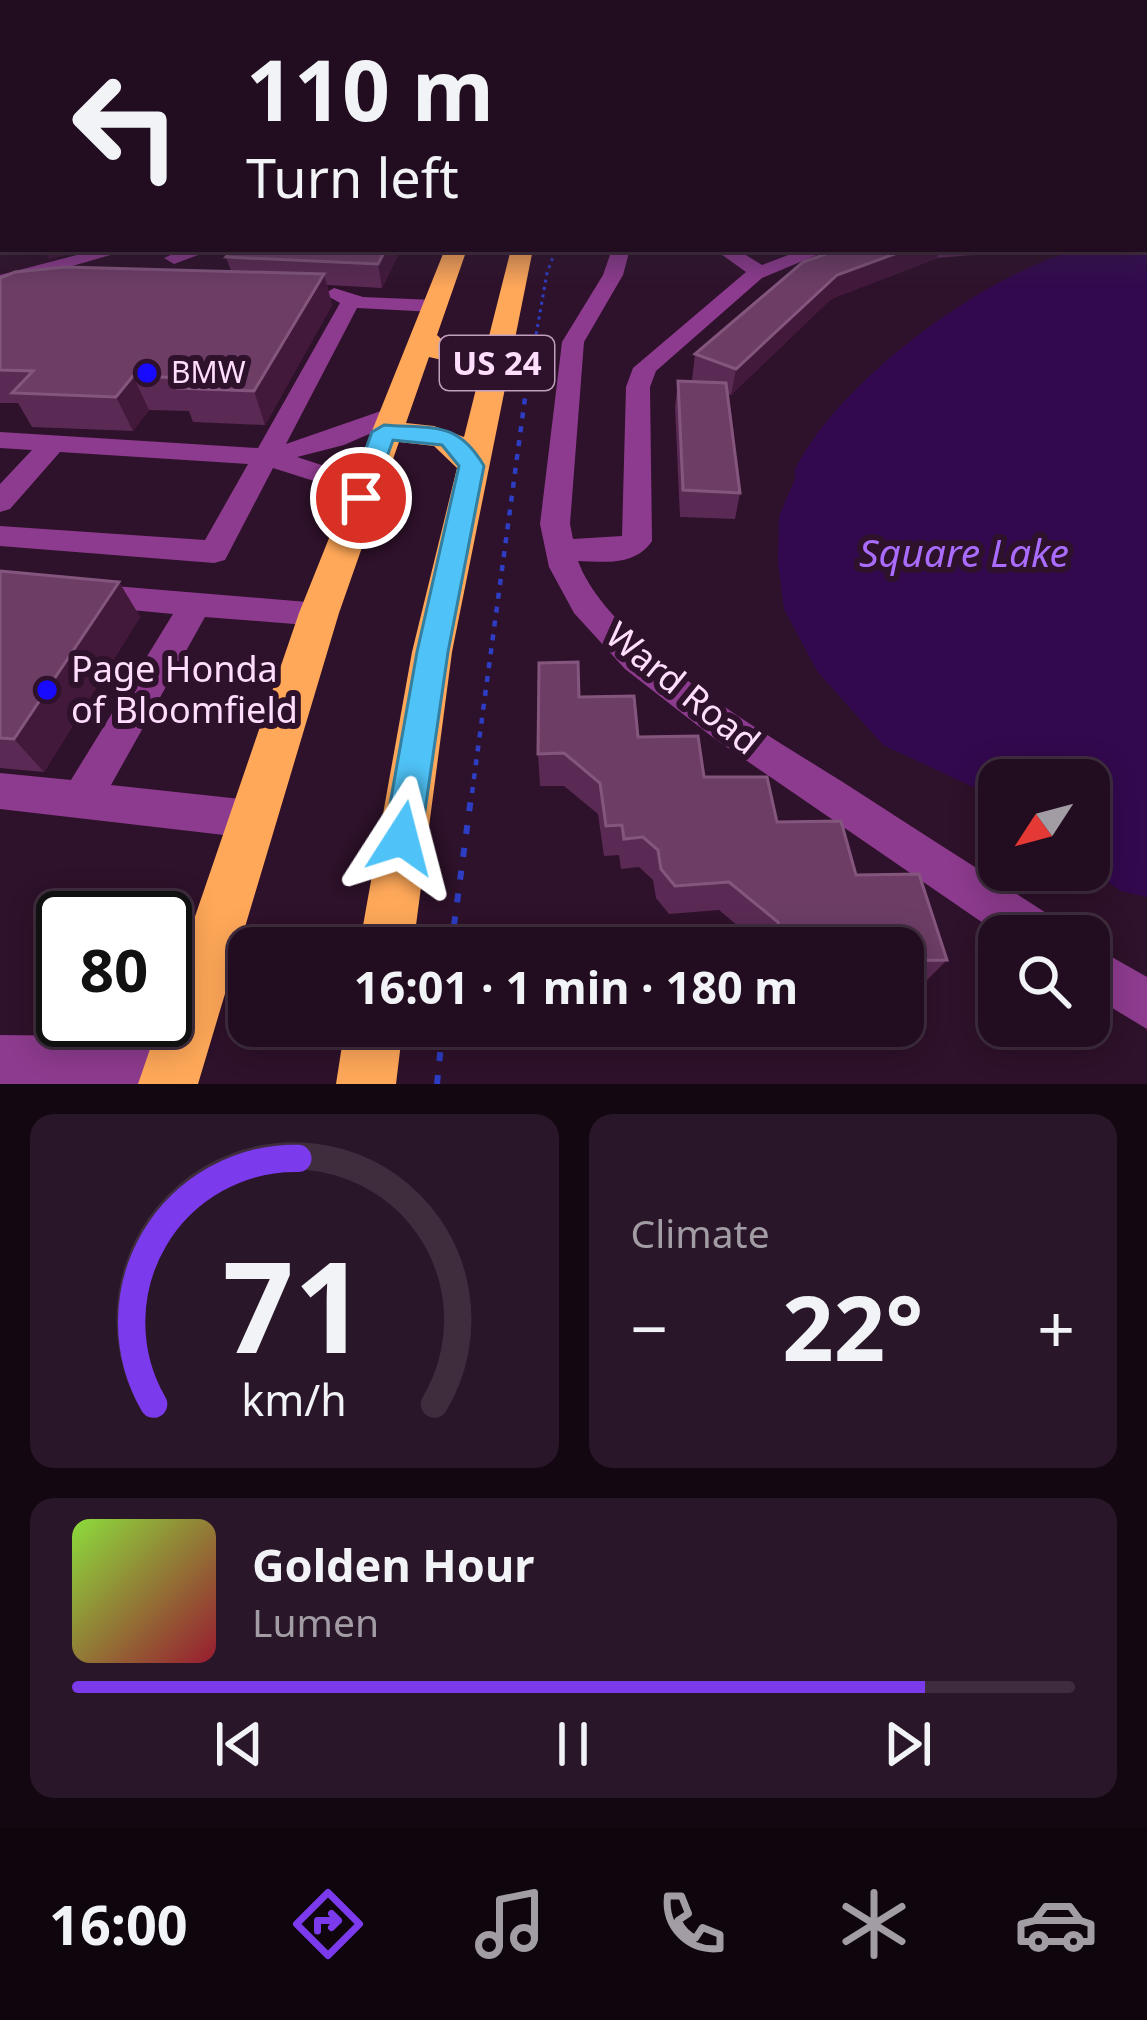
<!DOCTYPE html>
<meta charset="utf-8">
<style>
body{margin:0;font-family:"Noto Sans",sans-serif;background:#2a1629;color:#f1f3f6;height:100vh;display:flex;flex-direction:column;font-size:45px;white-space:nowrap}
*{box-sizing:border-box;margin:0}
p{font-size:39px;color:#a29ca5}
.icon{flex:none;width:66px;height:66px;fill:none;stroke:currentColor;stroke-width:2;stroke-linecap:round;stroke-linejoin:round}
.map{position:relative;height:1084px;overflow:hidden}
.drawer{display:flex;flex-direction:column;gap:30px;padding:30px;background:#130712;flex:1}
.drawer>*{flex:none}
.guide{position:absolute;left:0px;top:0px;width:1149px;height:252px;box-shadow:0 6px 30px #0003,0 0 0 3px #3f2d3e;background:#220d20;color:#f1f3f6;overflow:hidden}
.needle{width:78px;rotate:234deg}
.fabs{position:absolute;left:978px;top:759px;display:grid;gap:24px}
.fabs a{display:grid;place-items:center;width:132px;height:132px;border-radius:24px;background:#220d20;box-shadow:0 6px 30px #0003,0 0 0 3px #3f2d3e;font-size:60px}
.speed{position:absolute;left:36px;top:891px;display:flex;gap:24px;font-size:60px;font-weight:700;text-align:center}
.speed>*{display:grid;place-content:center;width:156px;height:156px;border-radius:50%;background:#220d20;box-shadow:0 6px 30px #0003,0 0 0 3px #3f2d3e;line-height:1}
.speed .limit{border:6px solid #111;border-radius:18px;background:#fff;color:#111}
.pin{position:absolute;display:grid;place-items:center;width:102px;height:102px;color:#fff;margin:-51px;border:6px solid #fff;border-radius:50%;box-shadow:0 3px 12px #0007}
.me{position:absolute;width:132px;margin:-66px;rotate:9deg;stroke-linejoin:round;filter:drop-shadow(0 0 9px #0008)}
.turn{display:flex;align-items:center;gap:42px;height:252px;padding:0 48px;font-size:54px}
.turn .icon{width:156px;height:156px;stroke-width:2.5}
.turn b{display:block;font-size:84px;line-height:102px}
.big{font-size:90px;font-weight:700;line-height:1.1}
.drawer .tile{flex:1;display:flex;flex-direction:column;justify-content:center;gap:18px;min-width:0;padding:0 42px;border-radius:24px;background:#2a1629}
.drawer .dial{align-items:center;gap:0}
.dial svg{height:312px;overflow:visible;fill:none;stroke:#3f2d3e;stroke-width:7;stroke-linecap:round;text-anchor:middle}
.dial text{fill:#f1f3f6;stroke:none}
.song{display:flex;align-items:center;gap:36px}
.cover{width:144px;height:144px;border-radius:18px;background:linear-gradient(135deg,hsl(90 70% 55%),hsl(350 70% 35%))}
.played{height:12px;border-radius:6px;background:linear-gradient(90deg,#7c3aed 85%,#3f2d3e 85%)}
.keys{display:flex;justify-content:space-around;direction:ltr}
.heat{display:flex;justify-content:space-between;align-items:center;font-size:66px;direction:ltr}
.drawer .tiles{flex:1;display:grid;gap:30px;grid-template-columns:1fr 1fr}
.tile:last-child{grid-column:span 2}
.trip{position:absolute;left:228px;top:927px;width:696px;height:120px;border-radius:24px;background:#220d20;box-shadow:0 6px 30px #0003,0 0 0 3px #3f2d3e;font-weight:700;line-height:120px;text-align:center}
.tabs{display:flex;height:192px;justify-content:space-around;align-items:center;background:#0e050d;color:#a29ca5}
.tabs .icon{width:84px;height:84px}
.tabs .on{color:#7c3aed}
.tabs b{font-size:54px;color:#f1f3f6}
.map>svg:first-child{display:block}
.water{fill:#32094e}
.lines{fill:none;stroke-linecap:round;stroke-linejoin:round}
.path-far2{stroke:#2d3dc4;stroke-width:3;stroke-dasharray:3 4.5;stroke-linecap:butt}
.path-far1{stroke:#2d3dc4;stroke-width:4.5;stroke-dasharray:6 8;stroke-linecap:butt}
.path{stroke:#2d3dc4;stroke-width:6;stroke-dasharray:9 14;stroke-linecap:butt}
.minor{fill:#8d3b8e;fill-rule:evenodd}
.highway{fill:#ffa859;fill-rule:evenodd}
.wall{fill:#5b2a54}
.shaded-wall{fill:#42183b}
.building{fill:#6d3d66;stroke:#84567e;stroke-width:3}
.route{fill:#4fc3f7;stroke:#337fa1;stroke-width:3}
.poi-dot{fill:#170aff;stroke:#2e112a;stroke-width:4.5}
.labels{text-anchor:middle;stroke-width:12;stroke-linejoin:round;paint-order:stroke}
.far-poi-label{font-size:30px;fill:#ffdefd;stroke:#2e112a;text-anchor:start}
.shield{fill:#2e112a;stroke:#c0a0be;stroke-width:3}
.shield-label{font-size:33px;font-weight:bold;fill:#ffdefd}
.poi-label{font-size:36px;fill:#ffdefd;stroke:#2e112a;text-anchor:start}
.street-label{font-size:36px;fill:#ffdefd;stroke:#2e112a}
.water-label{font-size:39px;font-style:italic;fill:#a96cff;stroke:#2e112a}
</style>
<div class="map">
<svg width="1147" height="1084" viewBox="0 0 1147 1084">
<rect width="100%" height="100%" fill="#2e112a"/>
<path class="water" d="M1147 210V897L1121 891 1089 869V780H999V799L883 745 817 671 784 609 778 563 779 516 795 479V470C838 382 979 279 1072 251 1094 244 1124 249 1146 249Z"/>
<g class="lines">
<path class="path-far2" d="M527 386 547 273 556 249"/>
<path class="path-far1" d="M472 793 527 383"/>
<path class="path" d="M451 948 472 790
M437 1084 443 1026"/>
<path class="minor" d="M0 149H3V159H0Z
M1147 171V182H1146V171Z
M100 249H131L0 287V275Z
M184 249H214L174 264 164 258Z
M612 249H630L623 275 584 342 570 524 573 539 622 536 626 387 633 368 746 272 714 249H736L762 265 804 249H831L762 278 656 371 650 387 652 541C635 566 606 562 578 561 609 646 774 738 849 786 918 831 988 875 1057 920L1063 936H1002L715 739 625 669 574 613 549 567 540 524 562 342 603 275Z
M334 288 363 297 434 300 445 306 434 312 357 308 286 444 381 411H399L403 416 399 421 344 445 297 457C325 466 356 475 375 498L371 505H351L317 482 273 468 225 560 214 563 0 546V526L205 540 248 464 60 452 10 509 0 512V484L32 450 0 448V432L258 448 340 303 324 294Z
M90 584 331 604 335 613 331 622 319 626 205 617 111 785 250 800 264 805 270 819 264 833 250 838 0 809V773L71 780 173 614 79 605 74 596 79 587Z
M1089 944 1147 977V1029L1089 994Z
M0 1035 174 1037 192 1044 199 1062 192 1080 181 1084H0Z"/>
<path class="highway" d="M445 249H467L437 335C451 350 465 353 485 352L511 249H533L452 652 413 948H359L412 652 457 468 434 446 399 442 339 613 198 1084H138L160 1020H165V1004L299 613ZM429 357 481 369 464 437 434 426 406 423Z
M345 1026H403L396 1084H336Z"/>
</g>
<path class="wall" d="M233 249H401L382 288 327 285 332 305 265 425 193 422 189 411 149 410 133 431 32 427 18 403H0V278L231 271 226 257Z
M840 249H1019V251L937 258 831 299 731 395 728 394 740 493 735 519 680 517 675 407 678 381 697 382 692 380 695 354Z
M0 571 119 582 140 617 44 772 0 768Z
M579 697 638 737 777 822 856 875 947 960 922 985H903V948H764L719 910 669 914 656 898 653 880 639 867 621 869 619 855 604 856 598 814 564 786H540L538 754Z"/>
<path class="shaded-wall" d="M0 214H3V239L0 240Z
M44 249H92L49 259Z
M386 249H401L382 288 378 264Z
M908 249H940L937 258 831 299 731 395 736 369 837 275Z
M324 274 332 305 265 425 254 391Z
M133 376 149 410 133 431 116 397Z
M119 582 140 617 44 772 14 739Z"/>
<path class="building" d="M3 154V214H0V155Z
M233 249H386L378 264 226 257Z
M840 249H908L837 275 736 369 695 354 803 262Z
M65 267 324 274 254 391 179 388 186 378 133 376 116 397 12 393 33 371 0 370V278L15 272Z
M678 381 726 383 740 493 683 490Z
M0 571 119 582 14 739 0 738Z
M578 662 579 697 634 696 638 737 698 736 704 777H767L777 822 841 821 856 875 919 874 947 960 903 961V948H783L778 922 729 882 675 886 661 869 658 850 643 837 624 839 622 825 606 826 600 783 564 753 538 754 539 663Z"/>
<linearGradient id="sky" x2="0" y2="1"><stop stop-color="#190917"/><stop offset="0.48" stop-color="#463855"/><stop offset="1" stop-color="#463855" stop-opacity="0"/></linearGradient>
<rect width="1147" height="288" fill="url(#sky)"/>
<path class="route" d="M384 425C432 429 457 420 484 466L448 652 421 838 416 851 402 857 389 851 384 838 417 652 459 466 442 445 393 440 370 504H352L348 498 372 432Z"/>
<g class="poi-dot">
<circle cx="147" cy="373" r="12"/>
<circle cx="47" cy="690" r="12"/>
</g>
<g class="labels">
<g class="far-poi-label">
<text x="171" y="383">BMW</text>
</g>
<rect class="shield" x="440" y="336" width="114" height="54" rx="9"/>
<g class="shield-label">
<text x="497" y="375">US 24</text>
</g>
<g class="poi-label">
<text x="71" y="682">Page Honda<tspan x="71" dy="41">of Bloomfield</tspan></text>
</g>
<g class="street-label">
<text transform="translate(683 688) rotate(39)" y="13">Ward Road</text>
</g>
<g class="water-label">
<text x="964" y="567">Square Lake</text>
</g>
</g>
</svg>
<div class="fabs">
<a><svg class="needle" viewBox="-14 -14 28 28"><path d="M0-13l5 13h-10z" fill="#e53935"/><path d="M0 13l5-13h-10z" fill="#a29ca5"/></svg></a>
<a><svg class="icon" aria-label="search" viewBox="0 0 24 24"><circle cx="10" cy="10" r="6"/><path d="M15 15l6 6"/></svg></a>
</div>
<div class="speed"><div class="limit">80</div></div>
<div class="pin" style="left:361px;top:498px;background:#d93025"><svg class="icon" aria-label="arrive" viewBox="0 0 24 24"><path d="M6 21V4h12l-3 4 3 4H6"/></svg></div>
<svg class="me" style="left:402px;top:838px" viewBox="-20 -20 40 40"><path d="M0-17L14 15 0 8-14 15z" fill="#4fc3f7" stroke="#fff" stroke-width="4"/></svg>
<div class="trip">16:01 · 1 min · 180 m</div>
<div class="guide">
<div class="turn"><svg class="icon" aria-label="left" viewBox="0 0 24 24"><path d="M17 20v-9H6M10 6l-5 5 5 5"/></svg><div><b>110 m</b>Turn left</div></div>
</div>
</div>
<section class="drawer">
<div class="tiles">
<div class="tile dial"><svg viewBox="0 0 100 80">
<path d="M14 69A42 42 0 1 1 86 69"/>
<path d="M14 69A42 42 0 0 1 51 6" stroke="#7c3aed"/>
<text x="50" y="56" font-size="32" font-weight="700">71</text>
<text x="50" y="72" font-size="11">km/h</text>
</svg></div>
<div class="tile"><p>Climate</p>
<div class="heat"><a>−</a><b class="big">22°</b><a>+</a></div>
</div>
<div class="tile">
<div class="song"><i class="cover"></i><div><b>Golden Hour</b><p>Lumen</p></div></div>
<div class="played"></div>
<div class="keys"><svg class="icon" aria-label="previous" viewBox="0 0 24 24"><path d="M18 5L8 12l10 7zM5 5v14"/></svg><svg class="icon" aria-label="pause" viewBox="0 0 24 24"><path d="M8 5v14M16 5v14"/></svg><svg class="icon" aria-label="next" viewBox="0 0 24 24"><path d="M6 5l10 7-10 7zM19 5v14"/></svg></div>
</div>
</div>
</section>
<nav class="tabs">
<b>16:00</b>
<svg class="icon on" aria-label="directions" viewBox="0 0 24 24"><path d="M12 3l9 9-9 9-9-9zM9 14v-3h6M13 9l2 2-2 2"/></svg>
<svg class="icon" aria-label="music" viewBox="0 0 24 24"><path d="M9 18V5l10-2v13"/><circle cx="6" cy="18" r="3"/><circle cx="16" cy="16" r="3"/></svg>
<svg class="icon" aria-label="phone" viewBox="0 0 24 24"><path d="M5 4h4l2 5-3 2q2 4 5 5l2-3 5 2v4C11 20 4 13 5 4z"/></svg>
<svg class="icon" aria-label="climate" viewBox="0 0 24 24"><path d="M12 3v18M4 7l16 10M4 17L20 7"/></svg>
<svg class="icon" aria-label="car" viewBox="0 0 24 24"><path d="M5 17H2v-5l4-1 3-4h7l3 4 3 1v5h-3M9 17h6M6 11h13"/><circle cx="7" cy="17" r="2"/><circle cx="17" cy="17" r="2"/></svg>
</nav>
